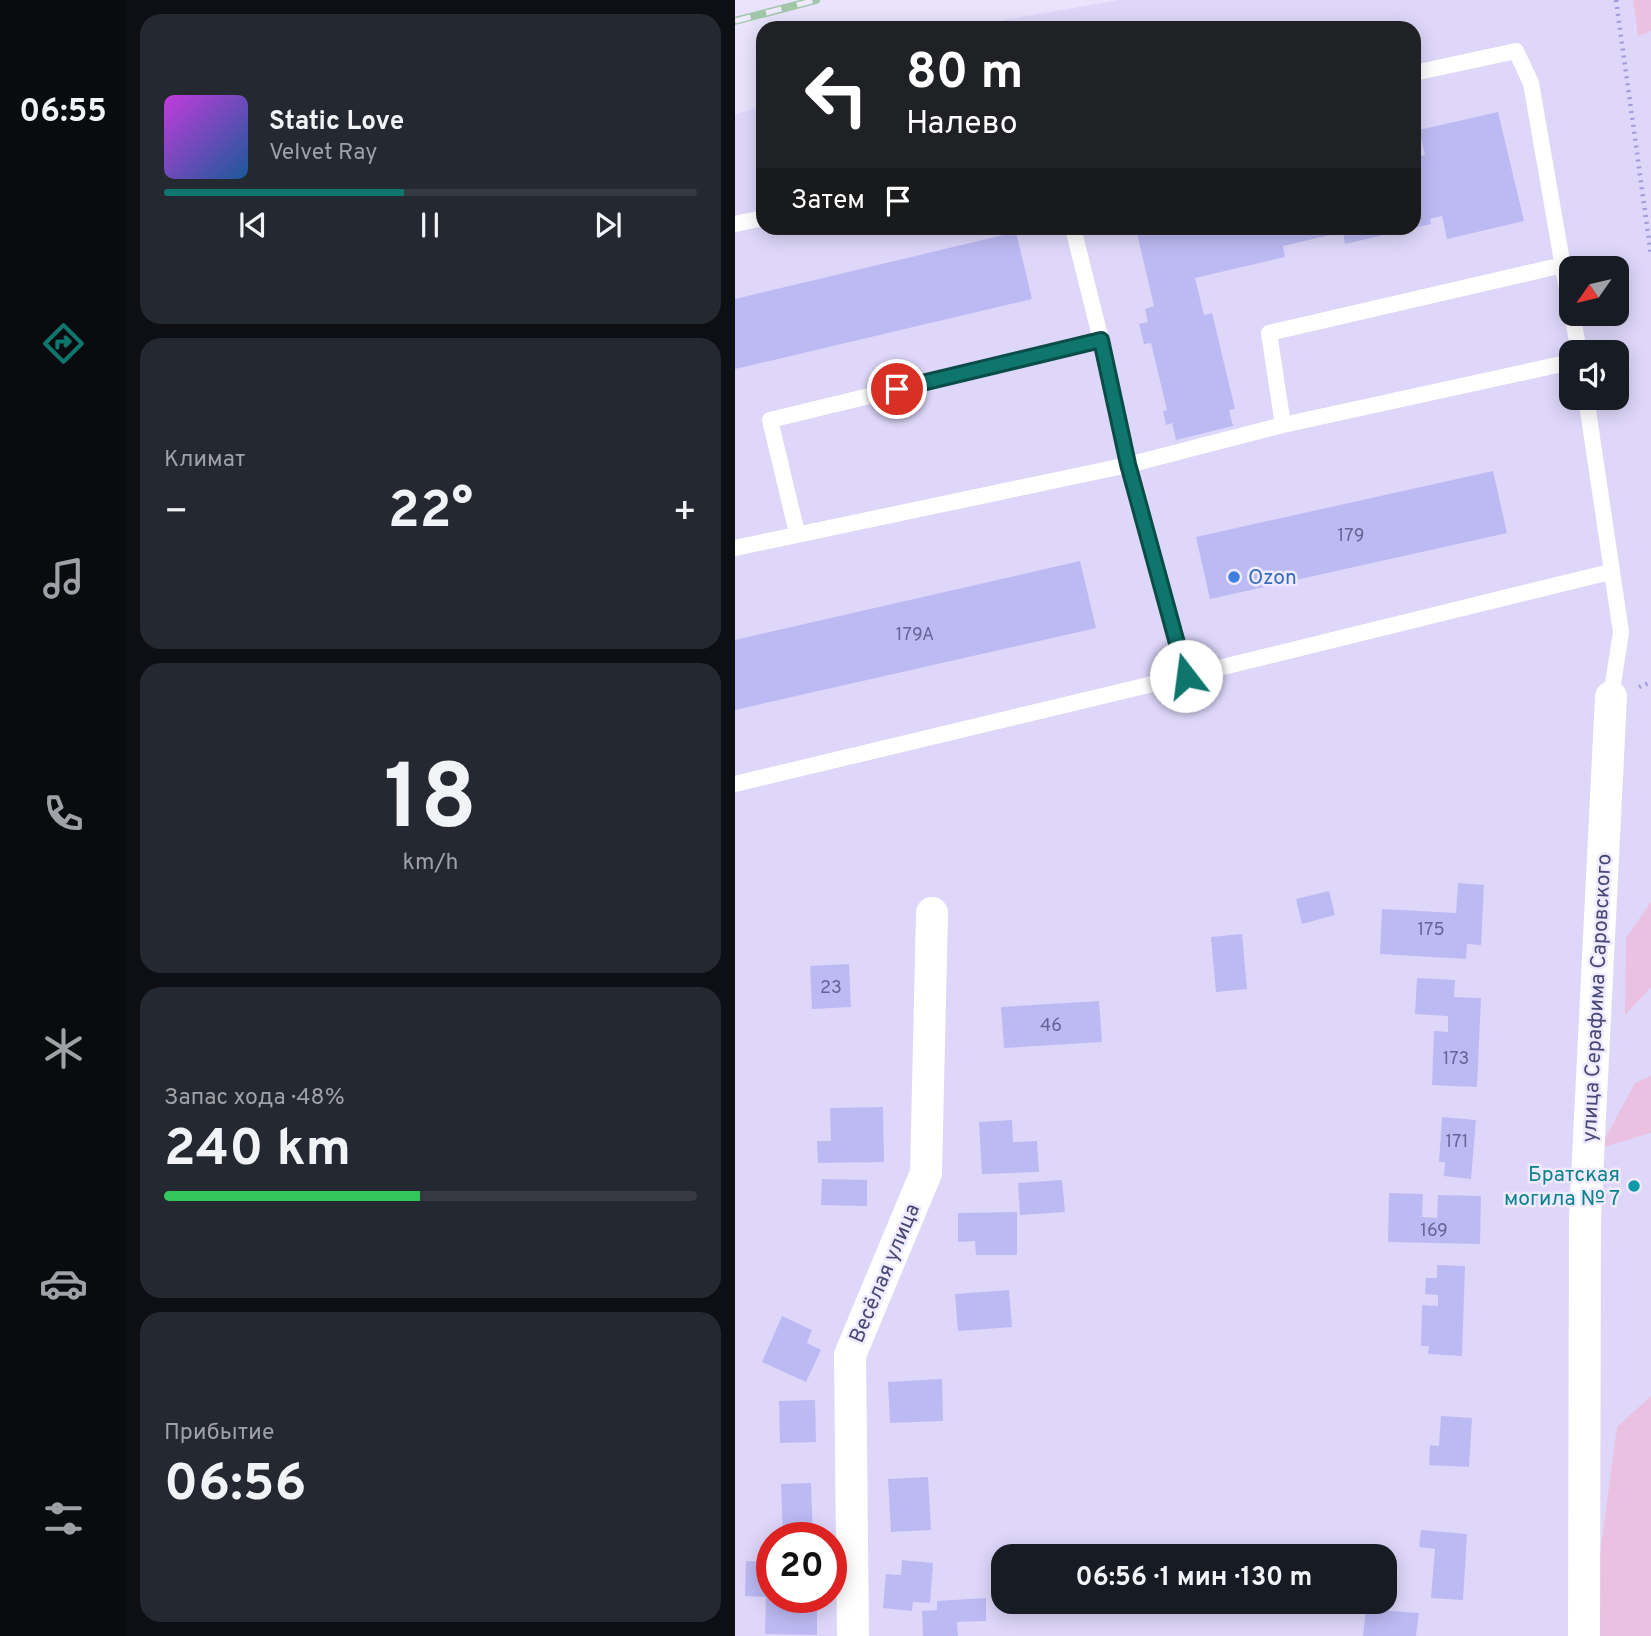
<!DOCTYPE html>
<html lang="ru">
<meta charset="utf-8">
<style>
body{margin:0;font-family:Overpass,sans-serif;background:#242831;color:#f1f3f6;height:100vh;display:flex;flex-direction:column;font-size:26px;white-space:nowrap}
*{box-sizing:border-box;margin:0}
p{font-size:23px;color:#9ea1a6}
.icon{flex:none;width:38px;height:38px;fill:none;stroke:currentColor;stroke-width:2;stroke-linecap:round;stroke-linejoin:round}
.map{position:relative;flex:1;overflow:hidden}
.details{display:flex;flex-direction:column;gap:14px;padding:14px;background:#0d0f14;width:609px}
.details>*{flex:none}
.guide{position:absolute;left:21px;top:21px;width:665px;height:214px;border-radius:21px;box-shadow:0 4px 18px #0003;background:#202124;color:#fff;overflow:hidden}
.needle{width:46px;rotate:236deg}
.buttons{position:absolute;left:824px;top:256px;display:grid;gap:14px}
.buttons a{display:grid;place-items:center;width:70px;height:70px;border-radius:14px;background:#171b24;box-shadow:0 4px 18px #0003;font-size:35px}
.speed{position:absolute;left:21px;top:1522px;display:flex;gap:14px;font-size:35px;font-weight:700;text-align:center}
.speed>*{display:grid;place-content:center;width:91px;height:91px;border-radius:50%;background:#171b24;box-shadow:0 4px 18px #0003;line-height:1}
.speed .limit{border:10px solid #d22;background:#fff;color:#111}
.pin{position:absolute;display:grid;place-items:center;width:60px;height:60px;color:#fff;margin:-30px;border:4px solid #fff;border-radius:50%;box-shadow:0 2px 7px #0007}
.me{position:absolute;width:77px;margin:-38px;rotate:345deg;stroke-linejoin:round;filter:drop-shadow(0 0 5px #0008)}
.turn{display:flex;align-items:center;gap:24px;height:147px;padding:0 35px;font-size:32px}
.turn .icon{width:91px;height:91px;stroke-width:2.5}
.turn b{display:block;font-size:49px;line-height:60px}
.then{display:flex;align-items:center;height:66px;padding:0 35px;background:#0003;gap:14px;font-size:26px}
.big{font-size:52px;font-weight:700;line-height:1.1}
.details .tile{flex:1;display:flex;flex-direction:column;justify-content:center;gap:10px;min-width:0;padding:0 24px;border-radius:21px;background:#242831}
.details .dial{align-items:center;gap:0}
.dial b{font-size:91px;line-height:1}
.song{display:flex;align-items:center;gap:21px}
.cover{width:84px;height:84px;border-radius:10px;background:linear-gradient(135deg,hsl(290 70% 55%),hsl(210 70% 35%))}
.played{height:7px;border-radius:4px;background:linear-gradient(90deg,#0f766e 45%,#363941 45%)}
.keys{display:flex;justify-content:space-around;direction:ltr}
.heat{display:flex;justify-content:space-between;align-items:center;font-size:38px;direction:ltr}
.charge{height:10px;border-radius:5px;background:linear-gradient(90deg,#34c759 48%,#363941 0)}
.trip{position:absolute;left:256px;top:1544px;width:406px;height:70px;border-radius:21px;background:#171b24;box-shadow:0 4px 18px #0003;font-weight:700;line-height:70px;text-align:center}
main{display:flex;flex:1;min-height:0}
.tab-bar{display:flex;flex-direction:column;width:126px;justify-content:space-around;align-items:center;background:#090b0e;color:#9ea1a6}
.tab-bar .icon{width:49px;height:49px}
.tab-bar .active{color:#0f766e}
.tab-bar b{font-size:32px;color:#f1f3f6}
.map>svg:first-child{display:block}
.residential{fill:#ded7fa;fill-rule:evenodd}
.green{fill:#ebc1e1}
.building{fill:#bcbaf3}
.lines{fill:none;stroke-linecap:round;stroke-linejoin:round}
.path{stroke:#9e9dd8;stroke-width:4.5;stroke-dasharray:2 5;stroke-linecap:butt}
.service{stroke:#fff;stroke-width:16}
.minor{stroke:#fff;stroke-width:32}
.rail-casing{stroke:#a1c7a8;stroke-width:8}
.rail{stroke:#efeaff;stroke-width:5;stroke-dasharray:16;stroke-linecap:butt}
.route-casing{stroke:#0a4d48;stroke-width:18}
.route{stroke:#0f766e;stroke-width:12}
.shop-dot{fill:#3f7fe0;stroke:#efeaff;stroke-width:2.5}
.culture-dot{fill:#0f9aa8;stroke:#efeaff;stroke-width:2.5}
.labels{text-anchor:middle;stroke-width:5;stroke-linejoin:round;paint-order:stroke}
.number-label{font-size:18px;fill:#656595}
.shop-label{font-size:21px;fill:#366cbe;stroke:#efeaff;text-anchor:start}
.street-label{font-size:21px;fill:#484976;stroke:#efeaff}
.culture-label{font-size:21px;fill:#0d838f;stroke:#efeaff;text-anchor:end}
</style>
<main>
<nav class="tab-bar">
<b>06:55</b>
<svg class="icon active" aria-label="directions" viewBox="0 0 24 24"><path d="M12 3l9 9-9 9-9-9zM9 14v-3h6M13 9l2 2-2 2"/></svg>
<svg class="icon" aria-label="music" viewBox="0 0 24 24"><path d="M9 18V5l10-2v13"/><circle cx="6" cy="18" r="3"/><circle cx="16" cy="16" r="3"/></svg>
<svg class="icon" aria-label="phone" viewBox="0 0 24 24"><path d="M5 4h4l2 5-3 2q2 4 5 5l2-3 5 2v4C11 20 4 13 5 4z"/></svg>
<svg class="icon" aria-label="climate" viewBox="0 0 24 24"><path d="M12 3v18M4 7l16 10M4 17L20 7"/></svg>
<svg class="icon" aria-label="car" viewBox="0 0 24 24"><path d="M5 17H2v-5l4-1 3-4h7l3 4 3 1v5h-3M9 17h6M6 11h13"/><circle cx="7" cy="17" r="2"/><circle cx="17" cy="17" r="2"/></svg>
<svg class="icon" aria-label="filters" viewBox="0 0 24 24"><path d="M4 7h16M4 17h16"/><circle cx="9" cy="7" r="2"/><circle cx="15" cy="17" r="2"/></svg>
</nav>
<section class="details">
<div class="tile">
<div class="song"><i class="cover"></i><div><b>Static Love</b><p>Velvet Ray</p></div></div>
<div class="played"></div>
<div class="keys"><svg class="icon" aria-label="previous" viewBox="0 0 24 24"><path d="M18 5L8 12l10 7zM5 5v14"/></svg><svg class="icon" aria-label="pause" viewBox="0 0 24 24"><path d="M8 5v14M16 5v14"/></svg><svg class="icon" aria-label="next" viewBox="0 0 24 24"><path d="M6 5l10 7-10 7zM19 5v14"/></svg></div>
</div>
<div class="tile"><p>Климат</p>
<div class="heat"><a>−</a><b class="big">22°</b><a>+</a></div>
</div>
<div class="tile dial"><b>18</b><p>km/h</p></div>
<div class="tile"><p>Запас хода · 48%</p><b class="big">240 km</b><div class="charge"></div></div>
<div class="tile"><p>Прибытие</p><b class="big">06:56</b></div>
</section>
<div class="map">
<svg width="916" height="1636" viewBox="0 0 916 1636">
<rect width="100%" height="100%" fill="#e9e3fd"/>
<path class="residential" d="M384 0H916V1636H0V115L28 105V228H679V28H243L263 21ZM836 268H882V313H836ZM836 352H882V397H836ZM37 1538H96V1598H37ZM268 1556H649V1601H268Z"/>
<path class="green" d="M898 0H916V31L903 36Z
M916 902V987L890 1015 891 938Z
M916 1076V1133L865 1148 900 1083Z
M916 1396V1636H854L882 1427Z"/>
<path class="building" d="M763 112 789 221 712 239 707 216 695 219 696 224 679 228V157L690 155 684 130Z
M406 228H675V229L610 244 608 232 548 246 550 257 460 278 469 315 477 313 500 409 494 410 498 426 441 440 437 423 431 425 428 411 432 410 416 343 409 344 404 324 413 322 410 309 419 306 401 229Z
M281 232 297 299 0 369V299Z
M758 471 772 533 475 599 461 537Z
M345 561 361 628 0 710V640Z
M723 883 749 885 746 945 732 944 731 959 645 954 647 909 721 913Z
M594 891 600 915 567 924 561 899Z
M507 934 512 989 481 992 476 937Z
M114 964 116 1007 77 1009 75 966Z
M682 978 720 980 719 997 746 998 742 1087 697 1085 699 1031 713 1032V1016L680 1014Z
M364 1001 367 1042 269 1048 266 1007Z
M148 1107 149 1162 83 1163 82 1141H96L95 1108Z
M707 1117 741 1120 736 1179 709 1176 710 1162H704Z
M277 1120 278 1142 302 1141 304 1172 247 1174 244 1122Z
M87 1179 132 1180V1206L86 1205Z
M327 1180 330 1212 285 1215 283 1183Z
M654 1193 688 1194 687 1217 702 1218 703 1195 746 1196 745 1244 653 1242Z
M282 1212V1255H241L240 1241 223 1242V1213Z
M702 1265 730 1266 727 1356 693 1354 694 1346H686L687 1305 703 1306V1295L690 1294 691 1278H702Z
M274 1290 277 1327 223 1331 220 1294Z
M47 1316 77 1330 72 1343 86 1350 71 1382 27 1362Z
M207 1379 208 1421 155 1423 153 1382Z
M80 1400 81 1442 45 1443 44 1401Z
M706 1416 737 1418 734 1467 694 1465 695 1445 704 1446Z
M193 1477 196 1530 156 1532 153 1479Z
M76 1483 78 1538H48L46 1484Z
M686 1530 732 1534 728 1600 696 1598 700 1549 684 1547Z
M167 1560 198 1563 195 1603 178 1602 177 1611 148 1608 151 1574 166 1575Z
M11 1561 37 1562V1598H82V1635L30 1634 31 1597 10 1596Z
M251 1598V1621L222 1622 223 1636H188L187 1611 202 1610V1601Z
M631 1609 684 1613 681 1636H628Z"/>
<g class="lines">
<path class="path" d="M881 0 916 255
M904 687 916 682"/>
<path class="service" d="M679 73 781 51 796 83 836 313
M0 224 28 218
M338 228 366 340 393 465 451 676 875 572
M837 313 844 352
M851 397 886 632 876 697
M548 425 534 333 828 265
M62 533 35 420 366 340
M0 548 393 465 548 425 836 362
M0 784 451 676"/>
<path class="minor" d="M118 1636 115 1355 191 1173 197 913
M849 1636 850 1218 876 697"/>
<g class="rail-casing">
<path id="rail" d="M0 21 81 0"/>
</g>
<use href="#rail" class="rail"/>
</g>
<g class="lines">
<g class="route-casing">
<path id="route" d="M162 389 366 340 393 464 451 676"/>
</g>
<use href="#route" class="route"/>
</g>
<circle class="shop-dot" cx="499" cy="577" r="7"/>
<circle class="culture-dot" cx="899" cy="1186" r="7"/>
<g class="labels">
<g class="number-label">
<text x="616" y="541">179</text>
<text x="180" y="640">179А</text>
<text x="696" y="935">175</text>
<text x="96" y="993">23</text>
<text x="316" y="1031">46</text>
<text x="721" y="1064">173</text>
<text x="722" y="1147">171</text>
<text x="699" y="1236">169</text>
</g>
<g class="shop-label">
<text x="513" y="584">Ozon</text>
</g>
<g class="street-label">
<text transform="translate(861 998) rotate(-87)" y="7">улица Серафима Саровского</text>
<text transform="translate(149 1273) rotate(-67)" y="7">Весёлая улица</text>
</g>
<g class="culture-label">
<text x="885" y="1181">Братская<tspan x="885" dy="24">могила № 7</tspan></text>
</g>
</g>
</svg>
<div class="buttons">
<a><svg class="needle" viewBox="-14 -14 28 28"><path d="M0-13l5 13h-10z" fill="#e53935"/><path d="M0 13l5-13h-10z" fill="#9ea1a6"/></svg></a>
<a><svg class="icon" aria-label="sound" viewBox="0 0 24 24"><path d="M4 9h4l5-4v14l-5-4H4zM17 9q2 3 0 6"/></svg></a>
</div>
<div class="speed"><div class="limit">20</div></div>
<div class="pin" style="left:162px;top:389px;background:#d93025"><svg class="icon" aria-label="arrive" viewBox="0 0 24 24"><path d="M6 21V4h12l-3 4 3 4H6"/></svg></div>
<svg class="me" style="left:451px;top:676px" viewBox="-20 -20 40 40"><circle r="19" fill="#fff"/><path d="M0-13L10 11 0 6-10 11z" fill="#0f766e"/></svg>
<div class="trip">06:56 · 1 мин · 130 m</div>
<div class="guide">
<div class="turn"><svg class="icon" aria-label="left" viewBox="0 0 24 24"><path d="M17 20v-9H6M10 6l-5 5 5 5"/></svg><div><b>80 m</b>Налево</div></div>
<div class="then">Затем<svg class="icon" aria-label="arrive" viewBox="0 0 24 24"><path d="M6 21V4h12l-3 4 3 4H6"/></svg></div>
</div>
</div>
</main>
